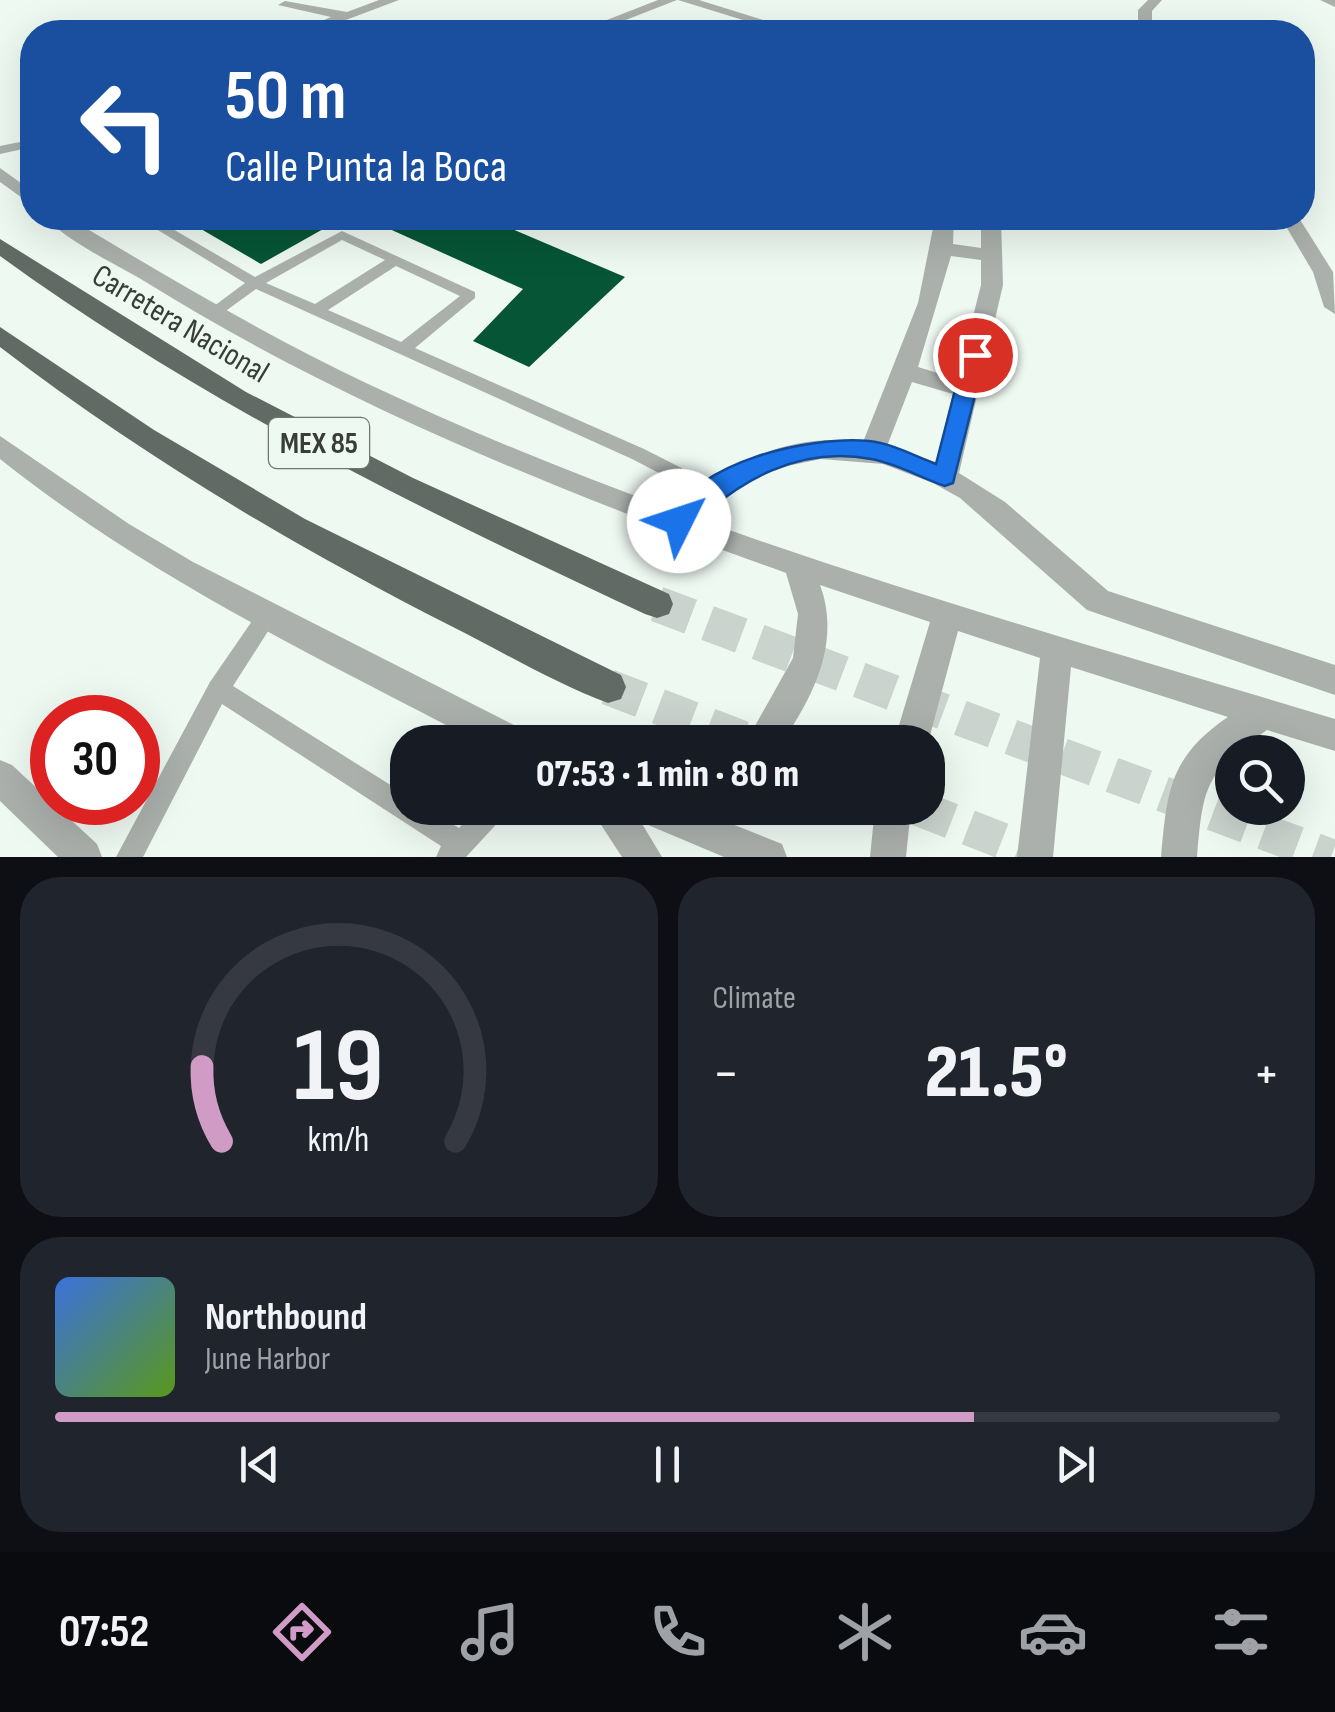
<!DOCTYPE html>
<meta charset="utf-8">
<style>
body{margin:0;font-family:"Sofia Sans Condensed",sans-serif;background:#20242c;color:#f1f3f6;height:100vh;display:flex;flex-direction:column;font-size:38px;white-space:nowrap}
*{box-sizing:border-box;margin:0}
p{font-size:32px;color:#9ea1a6}
.icon{flex:none;width:55px;height:55px;fill:none;stroke:currentColor;stroke-width:2;stroke-linecap:round;stroke-linejoin:round}
.map{position:relative;height:857px;overflow:hidden}
.drawer{display:flex;flex-direction:column;gap:20px;padding:20px;background:#0d0f14;flex:1}
.drawer>*{flex:none}
.banner{position:absolute;left:20px;top:20px;width:1295px;height:210px;border-radius:40px;box-shadow:0 10px 40px #0002;background:#1a4fa0;color:#fff;overflow:hidden}
.buttons{position:absolute;left:1215px;top:735px;display:grid;gap:20px}
.buttons a{display:grid;place-items:center;width:90px;height:90px;border-radius:50%;background:#171b24;box-shadow:0 10px 40px #0002;font-size:50px}
.speed{position:absolute;left:30px;top:695px;display:flex;gap:20px;font-size:50px;font-weight:700;text-align:center}
.speed>*{display:grid;place-content:center;width:130px;height:130px;border-radius:50%;background:#171b24;box-shadow:0 10px 40px #0002;line-height:1}
.speed .limit{border:15px solid #d22;background:#fff;color:#111}
.pin{position:absolute;display:grid;place-items:center;width:85px;height:85px;color:#fff;margin:-42px;border:5px solid #fff;border-radius:50%;box-shadow:0 2px 10px #0007}
.me{position:absolute;width:110px;margin:-55px;rotate:49deg;stroke-linejoin:round;filter:drop-shadow(0 0 8px #0008)}
.turn{display:flex;align-items:center;gap:35px;height:210px;padding:0 40px;font-size:45px}
.turn .icon{width:130px;height:130px;stroke-width:2.5}
.turn b{display:block;font-size:70px;line-height:85px}
.big{font-size:75px;font-weight:800;line-height:1.1}
.drawer .widget{flex:1;display:flex;flex-direction:column;justify-content:center;gap:15px;min-width:0;padding:0 35px;border-radius:40px;background:#20242c}
.drawer .dial{align-items:center;gap:0}
.dial svg{height:260px;overflow:visible;fill:none;stroke:#363941;stroke-width:7;stroke-linecap:round;text-anchor:middle}
.dial text{fill:#f1f3f6;stroke:none}
.song{display:flex;align-items:center;gap:30px}
.cover{width:120px;height:120px;border-radius:15px;background:linear-gradient(135deg,hsl(220 70% 55%),hsl(90 70% 35%))}
.played{height:10px;border-radius:5px;background:linear-gradient(90deg,#d09cc5 75%,#363941 75%)}
.keys{display:flex;justify-content:space-around;direction:ltr}
.heat{display:flex;justify-content:space-between;align-items:center;font-size:55px;direction:ltr}
.drawer .tiles{flex:1;display:grid;gap:20px;grid-template-columns:1fr 1fr}
.widget:last-child{grid-column:span 2}
.trip{position:absolute;left:390px;top:725px;width:555px;height:100px;border-radius:40px;background:#171b24;box-shadow:0 10px 40px #0002;font-weight:800;line-height:100px;text-align:center}
.tab-bar{display:flex;height:160px;justify-content:space-around;align-items:center;background:#090b0e;color:#9ea1a6}
.tab-bar .icon{width:70px;height:70px}
.tab-bar .on{color:#d09cc5}
.tab-bar b{font-size:45px;color:#f1f3f6}
.map>svg:first-child{display:block}
.building{fill:#065536}
.lines{fill:none;stroke-linecap:round;stroke-linejoin:round}
.trunk-tunnel{stroke:#cad3cd;stroke-width:36;stroke-dasharray:36 18;stroke-linecap:butt}
.service{fill:#abb0ad;fill-rule:evenodd}
.minor{fill:#abb0ad;fill-rule:evenodd}
.tertiary{fill:#abb0ad;fill-rule:evenodd}
.trunk{fill:#626a66;fill-rule:evenodd}
.route{fill:#1a73e8;stroke:#114b97;stroke-width:2.5}
.labels{text-anchor:middle;stroke-width:10;stroke-linejoin:round;paint-order:stroke}
.shield{fill:#eef9f2;stroke:#6f7571;stroke-width:2.5}
.shield-label{font-size:30px;font-weight:bold;fill:#383d3a}
.street-label{font-size:32px;fill:#383d3a;stroke:#eef9f2}
</style>
<div class="map">
<svg width="1335" height="857" viewBox="0 0 1335 857">
<rect width="100%" height="100%" fill="#eef9f2"/>
<path class="building" d="M198 218H305L325 228 261 264 189 222Z
M365 218H486L625 277 529 367 473 341 523 289Z"/>
<g class="lines">
<path class="trunk-tunnel" d="M657 604 1331 857
M608 687 751 742
M918 808 1044 857"/>
<path class="service" d="M25 141 32 145V153L23 149 0 154V146Z
M138 218H154L255 277 342 231 475 292V298L415 348 644 449 719 487 721 492 719 497H705L632 459 256 289 216 318H206L203 315 206 312 245 283ZM342 240 385 260 315 304 266 283ZM396 266 460 296 401 342 328 310Z
M268 605 275 608 279 614 233 686 408 796V808H426L459 828 477 808H506L503 817 466 857H436L441 846 222 704 143 857H116L210 682 261 608Z"/>
<path class="minor" d="M379 0H399L314 32H295L331 17 278 5 285 1 347 12Z
M658 0H677L595 32H576Z
M678 0H699L802 32H782Z
M1148 0H1162L1152 11V32H1138V10Z
M1320 0H1335V7Z
M935 218H954L953 244 981 248V218H1001L1003 285 959 473 1005 502 1108 591 1335 665V695L1087 610 960 498 933 483 883 464 821 459 768 470 736 488 689 529 679 532 669 529 665 521 669 513C726 465 786 431 863 442L918 303ZM951 256 981 260V285L957 379 918 367ZM912 382 953 394 936 462 887 446Z
M1281 218H1299L1333 272 1335 314 1324 307 1313 272Z
M0 760 12 765 97 844 102 857H58L0 801Z"/>
<path class="tertiary" d="M0 168 32 191V205L0 182Z
M46 218H69C166 276 263 334 366 383 677 530 1007 620 1335 719V751L1267 730C1206 772 1203 784 1197 857H1161C1167 792 1169 757 1228 717L1071 667 1053 857H1017L1040 658 958 631 928 743 894 742 930 622 820 585C841 641 814 696 782 742H746L793 658 798 614 786 573C567 494 347 407 149 284 117 264 72 245 46 218Z
M0 436 129 524 193 562 524 730 529 742H479C314 656 147 576 0 459Z
M590 808H630L633 812 631 808H692L782 844 787 857H724L641 822 662 857H622Z
M875 808H911L906 857H870Z"/>
<path class="trunk" d="M0 239 246 392 413 478 669 594 673 604 669 614 657 618 645 614C421 510 201 402 0 256Z
M0 327 154 430 305 519 621 675 626 687 621 699 608 703C554 683 503 652 451 626 293 546 141 455 0 347Z"/>
</g>
<path class="route" d="M975 348 985 355 953 483 945 486C921 478 896 463 871 459 798 445 739 481 688 528H670L666 521C698 461 807 436 869 441 891 443 915 456 936 464L964 355Z"/>
<g class="labels">
<rect class="shield" x="269" y="418" width="100" height="50" rx="8"/>
<g class="shield-label">
<text x="319" y="453">MEX 85</text>
</g>
<g class="street-label">
<text transform="translate(181 323) rotate(31)" y="11">Carretera Nacional</text>
</g>
</g>
</svg>
<div class="buttons">
<a><svg class="icon" aria-label="search" viewBox="0 0 24 24"><circle cx="10" cy="10" r="6"/><path d="M15 15l6 6"/></svg></a>
</div>
<div class="speed"><div class="limit">30</div></div>
<div class="pin" style="left:975px;top:355px;background:#d93025"><svg class="icon" aria-label="arrive" viewBox="0 0 24 24"><path d="M6 21V4h12l-3 4 3 4H6"/></svg></div>
<svg class="me" style="left:679px;top:521px" viewBox="-20 -20 40 40"><circle r="19" fill="#fff"/><path d="M0-13L10 11 0 6-10 11z" fill="#1a73e8"/></svg>
<div class="trip">07:53 · 1 min · 80 m</div>
<div class="banner">
<div class="turn"><svg class="icon" aria-label="left" viewBox="0 0 24 24"><path d="M17 20v-9H6M10 6l-5 5 5 5"/></svg><div><b>50 m</b>Calle Punta la Boca</div></div>
</div>
</div>
<section class="drawer">
<div class="tiles">
<div class="widget dial"><svg viewBox="0 0 100 80">
<path d="M14 69A42 42 0 1 1 86 69"/>
<path d="M14 69A42 42 0 0 1 8 46" stroke="#d09cc5"/>
<text x="50" y="56" font-size="32" font-weight="700">19</text>
<text x="50" y="72" font-size="11">km/h</text>
</svg></div>
<div class="widget"><p>Climate</p>
<div class="heat"><a>−</a><b class="big">21.5°</b><a>+</a></div>
</div>
<div class="widget">
<div class="song"><i class="cover"></i><div><b>Northbound</b><p>June Harbor</p></div></div>
<div class="played"></div>
<div class="keys"><svg class="icon" aria-label="previous" viewBox="0 0 24 24"><path d="M18 5L8 12l10 7zM5 5v14"/></svg><svg class="icon" aria-label="pause" viewBox="0 0 24 24"><path d="M8 5v14M16 5v14"/></svg><svg class="icon" aria-label="next" viewBox="0 0 24 24"><path d="M6 5l10 7-10 7zM19 5v14"/></svg></div>
</div>
</div>
</section>
<nav class="tab-bar">
<b>07:52</b>
<svg class="icon on" aria-label="directions" viewBox="0 0 24 24"><path d="M12 3l9 9-9 9-9-9zM9 14v-3h6M13 9l2 2-2 2"/></svg>
<svg class="icon" aria-label="music" viewBox="0 0 24 24"><path d="M9 18V5l10-2v13"/><circle cx="6" cy="18" r="3"/><circle cx="16" cy="16" r="3"/></svg>
<svg class="icon" aria-label="phone" viewBox="0 0 24 24"><path d="M5 4h4l2 5-3 2q2 4 5 5l2-3 5 2v4C11 20 4 13 5 4z"/></svg>
<svg class="icon" aria-label="climate" viewBox="0 0 24 24"><path d="M12 3v18M4 7l16 10M4 17L20 7"/></svg>
<svg class="icon" aria-label="car" viewBox="0 0 24 24"><path d="M5 17H2v-5l4-1 3-4h7l3 4 3 1v5h-3M9 17h6M6 11h13"/><circle cx="7" cy="17" r="2"/><circle cx="17" cy="17" r="2"/></svg>
<svg class="icon" aria-label="filters" viewBox="0 0 24 24"><path d="M4 7h16M4 17h16"/><circle cx="9" cy="7" r="2"/><circle cx="15" cy="17" r="2"/></svg>
</nav>
